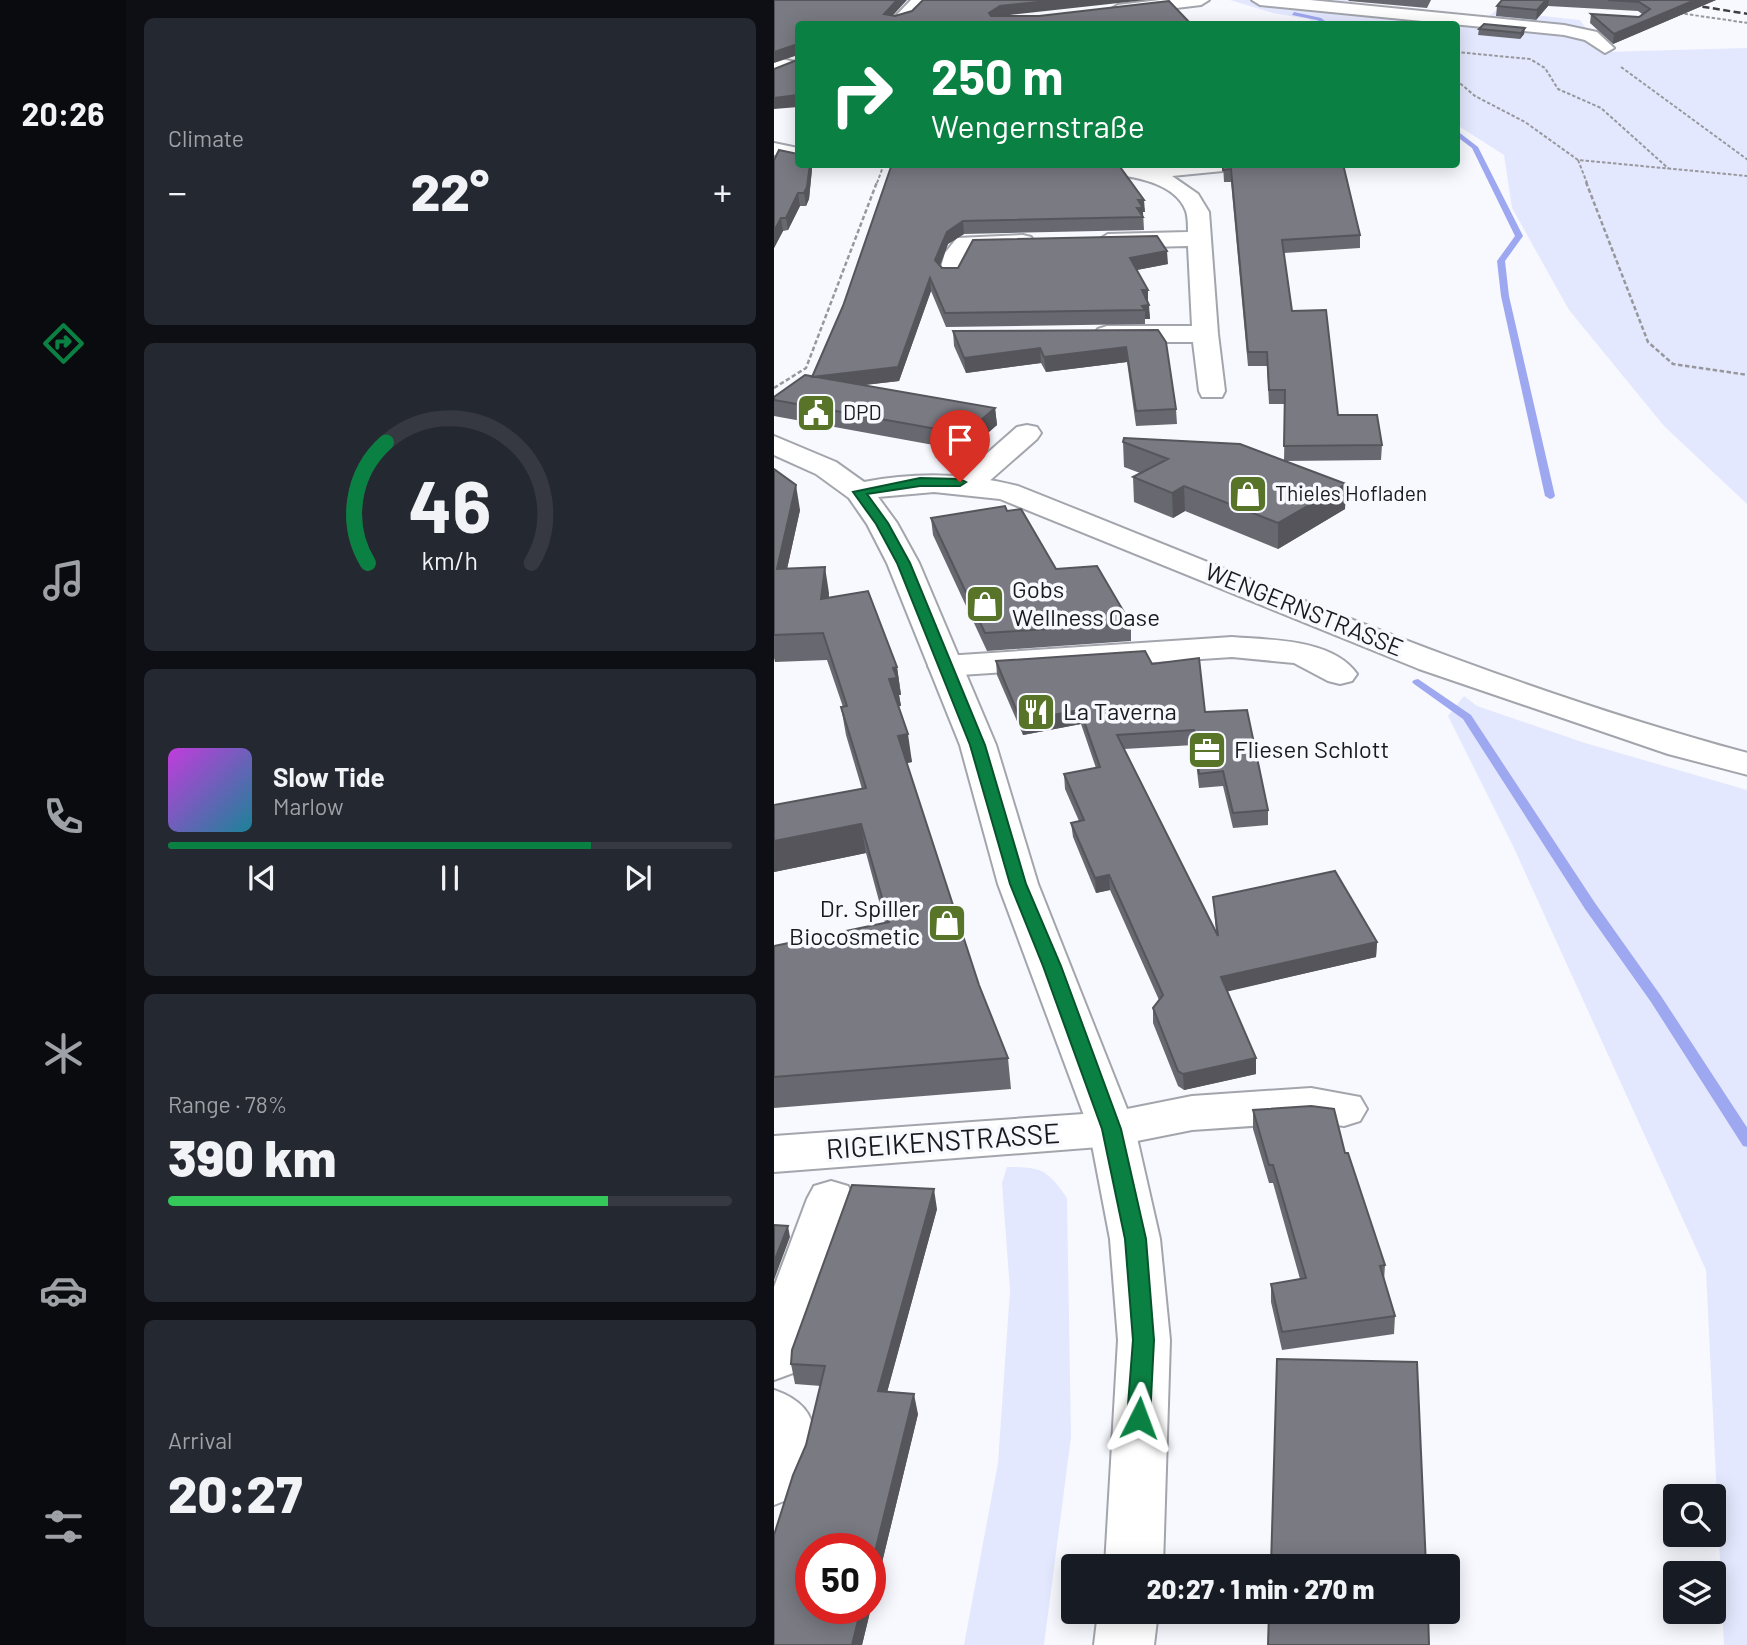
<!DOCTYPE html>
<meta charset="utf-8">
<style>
body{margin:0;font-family:Barlow,sans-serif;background:#242831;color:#f1f3f6;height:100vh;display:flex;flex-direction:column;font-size:26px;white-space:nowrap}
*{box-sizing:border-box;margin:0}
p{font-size:23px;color:#9ea1a6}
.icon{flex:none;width:38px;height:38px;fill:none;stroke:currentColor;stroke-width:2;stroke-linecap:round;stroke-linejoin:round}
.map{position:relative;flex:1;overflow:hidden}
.panel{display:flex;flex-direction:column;gap:18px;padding:18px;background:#0d0f14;width:648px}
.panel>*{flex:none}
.top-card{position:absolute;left:21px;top:21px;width:665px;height:147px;border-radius:7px;box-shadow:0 4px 18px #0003;background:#0b8043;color:#fff;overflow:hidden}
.controls{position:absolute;left:889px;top:1484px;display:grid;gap:14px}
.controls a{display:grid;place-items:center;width:63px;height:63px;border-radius:7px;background:#171b24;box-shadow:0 4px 18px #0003;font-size:35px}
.speed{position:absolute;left:21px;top:1533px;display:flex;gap:14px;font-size:35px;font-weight:700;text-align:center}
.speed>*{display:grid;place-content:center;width:91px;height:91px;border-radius:50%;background:#171b24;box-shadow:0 4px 18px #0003;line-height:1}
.speed .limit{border:10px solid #d22;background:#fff;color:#111}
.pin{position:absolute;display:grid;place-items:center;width:60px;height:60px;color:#fff;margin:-72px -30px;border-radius:50% 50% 50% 0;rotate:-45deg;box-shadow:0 0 7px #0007}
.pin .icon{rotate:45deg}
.me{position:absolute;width:77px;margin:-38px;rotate:3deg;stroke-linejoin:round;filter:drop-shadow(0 0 5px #0008)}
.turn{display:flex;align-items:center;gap:24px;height:147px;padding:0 21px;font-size:32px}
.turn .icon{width:91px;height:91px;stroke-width:2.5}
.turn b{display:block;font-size:49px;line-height:60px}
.big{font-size:52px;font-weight:800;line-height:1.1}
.panel .widget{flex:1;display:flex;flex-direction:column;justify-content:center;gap:10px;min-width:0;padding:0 24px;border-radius:10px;background:#242831}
.panel .dial{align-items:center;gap:0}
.dial svg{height:182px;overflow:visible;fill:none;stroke:#363941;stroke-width:7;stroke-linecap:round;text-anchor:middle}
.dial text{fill:#f1f3f6;stroke:none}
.song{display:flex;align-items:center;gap:21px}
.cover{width:84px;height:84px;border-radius:10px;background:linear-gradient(135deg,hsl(290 70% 55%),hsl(190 70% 35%))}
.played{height:7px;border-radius:4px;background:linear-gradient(90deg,#0b8043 75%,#363941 75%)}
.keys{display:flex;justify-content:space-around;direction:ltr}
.heat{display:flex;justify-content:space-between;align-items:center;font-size:38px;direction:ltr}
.charge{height:10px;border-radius:5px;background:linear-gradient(90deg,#34c759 78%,#363941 0)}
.trip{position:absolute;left:287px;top:1554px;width:399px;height:70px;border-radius:7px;background:#171b24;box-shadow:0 4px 18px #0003;font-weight:800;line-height:70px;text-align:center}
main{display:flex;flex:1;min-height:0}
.tab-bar{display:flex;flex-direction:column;width:126px;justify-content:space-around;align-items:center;background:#090b0e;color:#9ea1a6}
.tab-bar .icon{width:49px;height:49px}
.tab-bar .current{color:#0b8043}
.tab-bar b{font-size:32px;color:#f1f3f6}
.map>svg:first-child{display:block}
.green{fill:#e4e8fe}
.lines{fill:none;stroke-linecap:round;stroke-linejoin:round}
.stream{fill:#9ea8f0;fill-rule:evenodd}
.minor-casing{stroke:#a3a5ad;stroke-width:4}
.major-casing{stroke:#a3a5ad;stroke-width:4}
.path-far1{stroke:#98989c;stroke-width:2;stroke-dasharray:3.5 2;stroke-linecap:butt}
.path{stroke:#98989c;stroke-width:2.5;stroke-dasharray:4.5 2.5;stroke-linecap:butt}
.minor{fill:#fff;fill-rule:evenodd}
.major{fill:#fff;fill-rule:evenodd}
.rail{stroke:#404043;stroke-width:2.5;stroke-dasharray:7 3.5;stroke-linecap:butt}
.wall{fill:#686970}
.shaded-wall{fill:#55555b}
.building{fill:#797a82;stroke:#55555b;stroke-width:2}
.route{fill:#0b8043;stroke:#07532c;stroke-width:2}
.labels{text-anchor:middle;stroke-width:7;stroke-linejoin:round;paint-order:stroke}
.far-poi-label{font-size:21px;fill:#1a1a1d;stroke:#f8f9fe;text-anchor:start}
.poi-label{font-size:24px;fill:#1a1a1d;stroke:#f8f9fe;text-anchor:start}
.street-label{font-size:24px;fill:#1a1a1d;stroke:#f8f9fe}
.near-street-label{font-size:28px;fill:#1a1a1d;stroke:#f8f9fe}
</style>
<main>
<nav class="tab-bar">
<b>20:26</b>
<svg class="icon current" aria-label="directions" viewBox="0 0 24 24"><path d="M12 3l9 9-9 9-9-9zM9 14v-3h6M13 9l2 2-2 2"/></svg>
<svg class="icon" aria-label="music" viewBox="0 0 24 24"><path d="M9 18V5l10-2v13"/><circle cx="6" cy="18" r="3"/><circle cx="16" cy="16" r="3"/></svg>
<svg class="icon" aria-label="phone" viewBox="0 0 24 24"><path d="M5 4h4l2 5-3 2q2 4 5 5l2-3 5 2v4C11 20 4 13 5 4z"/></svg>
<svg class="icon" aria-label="climate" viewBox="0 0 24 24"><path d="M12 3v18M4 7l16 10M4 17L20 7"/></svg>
<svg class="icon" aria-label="car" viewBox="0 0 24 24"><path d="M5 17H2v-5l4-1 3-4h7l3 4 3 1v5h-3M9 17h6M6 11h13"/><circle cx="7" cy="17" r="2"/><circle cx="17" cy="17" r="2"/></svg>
<svg class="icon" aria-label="filters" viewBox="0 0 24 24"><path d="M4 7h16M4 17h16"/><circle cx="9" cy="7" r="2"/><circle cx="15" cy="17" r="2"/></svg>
</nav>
<section class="panel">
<div class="widget"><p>Climate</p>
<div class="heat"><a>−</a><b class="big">22°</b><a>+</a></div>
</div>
<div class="widget dial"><svg viewBox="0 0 100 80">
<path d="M14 69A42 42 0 1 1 86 69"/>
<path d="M14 69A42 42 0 0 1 22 16" stroke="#0b8043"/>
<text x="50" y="56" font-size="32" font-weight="700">46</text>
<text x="50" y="72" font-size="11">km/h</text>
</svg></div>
<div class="widget">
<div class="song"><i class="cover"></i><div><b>Slow Tide</b><p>Marlow</p></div></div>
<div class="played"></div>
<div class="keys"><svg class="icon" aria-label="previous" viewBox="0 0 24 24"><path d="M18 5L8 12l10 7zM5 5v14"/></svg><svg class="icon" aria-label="pause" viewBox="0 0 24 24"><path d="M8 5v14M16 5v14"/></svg><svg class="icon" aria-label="next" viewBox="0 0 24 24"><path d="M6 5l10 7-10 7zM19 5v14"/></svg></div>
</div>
<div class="widget"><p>Range · 78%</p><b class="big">390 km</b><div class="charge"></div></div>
<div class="widget"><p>Arrival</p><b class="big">20:27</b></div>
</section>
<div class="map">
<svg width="974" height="1645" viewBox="0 0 974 1645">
<rect width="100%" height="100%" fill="#f8f9fe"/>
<path class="green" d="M456 0H578L575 4 713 18 721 11 806 20 829 52 973 48V504L890 426 795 310 738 208 730 155 683 125 682 24H542L534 19 499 13Z
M690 696 703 706 811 743 973 790V1645H950L932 1270 739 846 674 716Z
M233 1167C267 1167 273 1169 293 1198L297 1437 270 1645H190L224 1463 236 1290 228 1183Z"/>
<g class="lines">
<path class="stream" d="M520 12 547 18 555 24H549L543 20 518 15Z
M682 130 704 147 749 236 731 261 735 296 781 496 779 498 776 499 771 496 727 296 723 261 741 236 698 148 682 136Z
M644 679 697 715 821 903 887 996 974 1129V1147L969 1146 877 1002 811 909 689 719 640 684 638 682 640 680Z"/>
<g class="minor-casing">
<path id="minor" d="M137 0H153C143 19 135 24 114 24Z
M386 0H435L427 5 344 15 336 10 344 5Z
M478 0H536L790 25 823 32 840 48 831 53 811 40 790 35 486 5Z
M0 57 21 62 24 66 15 71 0 68Z
M0 143 24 148V160L0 155Z
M296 164H469L459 170 398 176 424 194 435 212 444 334 451 391 448 397H428L425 391 419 342H333L324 339 320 334 324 329 333 326H418L414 246 334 248 323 241 334 234 414 232C414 226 414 217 412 211 400 179 349 175 321 172 312 171 302 172 296 164Z
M249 235 257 237 260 242 257 247 198 250 185 279H169L165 274 171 253 183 238Z
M253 425 263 427 267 433 263 439 205 490 195 493 185 490 180 484 185 478 243 427Z
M458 637C496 640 559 639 583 674L578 681 566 684 554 681 520 663 458 657 171 676 159 673 154 666 159 659 171 656Z
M537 1088 586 1097 593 1109 586 1121 570 1126 537 1122 418 1130 338 1146 0 1172V1136L338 1112 418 1096Z
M57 1181 74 1186 81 1199 26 1358 19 1373 0 1380V1287L33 1199 40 1186Z
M0 1390C58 1410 41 1453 20 1497L0 1505Z"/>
</g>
<g class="major-casing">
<path id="major" d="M0 436 62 462 90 482C142 472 193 473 244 486 484 581 723 686 974 753V775L894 754 645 669 226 499 160 492 104 497 123 523 145 563 222 745 264 884 361 1129 386 1239 396 1340 389 1566H331L344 1340 336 1239 315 1129 224 884 186 745 113 563 93 524 75 498 42 474 0 455Z
M324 1612H384L380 1645H320Z"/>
</g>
<path class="path-far1" d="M905 13 974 23
M682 52 756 59 771 68 784 89 827 108 895 169
M847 67 974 160
M682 80 701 96 751 122 804 160 974 176
M804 160 813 183
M103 183 110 164"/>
<path class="path" d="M812 182 874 342 899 364 974 375
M0 388 32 368 103 182"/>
<use href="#minor" class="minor"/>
<use href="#major" class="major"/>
<path class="rail" d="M887 0 974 14"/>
</g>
<path class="wall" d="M574 0H657L653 8 575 1Z
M728 0H942L839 44 816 23 817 14 865 17 868 14 864 11 774 6 762 20 722 16 723 6Z
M710 24 750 34 746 39 704 35 705 29Z
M0 160 24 164H38V169L35 199 32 206H26L14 230 9 231 0 248Z
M118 164 371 212H369L370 230 190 234 174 244 166 266 168 268 394 264 363 270 374 303 376 319H371V324L172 327 157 291 125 381 89 385 221 408 223 425 194 450H187L0 416V397L38 376 69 306Z
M449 164 586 235V248L510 253 518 311 564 415 608 445 607 460 510 461 511 404H495L493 366H474L457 182H450Z
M384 330 402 409 403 424 362 426 353 362 272 372 267 363 192 373 180 346 179 331Z
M349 442 572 484 571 509 504 549 411 511 399 518 360 502 359 477 366 473 350 467Z
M0 469 26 510 13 569 55 593V597L123 667 127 695H125L127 706H124L138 762 133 763 205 985 234 1058 237 1089 0 1108V946L111 923 92 853 0 872V805L88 789 72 735 67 707H69L53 660 1 662 0 658Z
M233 511 282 569 357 624V641L213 651 159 535 157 518Z
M222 661 378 664 431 712 494 810V825L459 828 449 786 425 788 420 745 350 749 442 932 439 897 603 942 602 957 453 991 482 1058V1074L410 1090 404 1086 379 1023V1008L385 1000 336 890 322 893 299 837 297 823 305 821 291 789 290 774 322 768 307 724 249 735 223 675Z
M479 1110 571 1153 611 1265 610 1281 621 1316 620 1334 508 1350 497 1302V1284L526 1279 499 1183H495L479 1129Z
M163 1209 113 1392 144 1414 88 1645H0L32 1445 47 1386 21 1384 17 1364Z"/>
<path class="shaded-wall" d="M123 0H133L111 24 110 14Z
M283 0H372L227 16 215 24V13L226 6Z
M772 0H775L774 6 762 20 763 10Z
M921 0H942L839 44 840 34Z
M751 28 750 34 746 39 747 33Z
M24 44V55L0 63V52Z
M24 95V107L0 109V98Z
M36 164H38V169L35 199 32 206 30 193Z
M24 193 26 206 14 230 12 218Z
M364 200H370L371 212H369V220V217L363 218Z
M7 218 9 231 0 248V231Z
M189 221 190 234 174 244 163 273 161 260 173 232Z
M393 251 394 264 357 271 356 258Z
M156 278 157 291 125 381 40 391 38 377Z
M368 290H374V303Z
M375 305 376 319H371V310L368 306Z
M352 347 353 362 272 372 270 357Z
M266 348 267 363 192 373 190 358Z
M221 408 223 425 194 450 192 433Z
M572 484 571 509 504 549V523Z
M22 485 26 510 7 596 3 569Z
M410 486 411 511 399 518 398 493Z
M51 567 55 593 51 625 47 599Z
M123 667 127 695H125L127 706 119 707 115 679 119 668Z
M306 710 307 724 249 735 247 721Z
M134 734 138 762 128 764 124 736Z
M87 824 92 853 0 872V841Z
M335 875 336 890 322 893 321 878Z
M603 942 602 957 447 993V977Z
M482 1058V1074L410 1090 409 1074Z
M160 1189 163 1209 108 1411 104 1391Z
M14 1226 16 1237 0 1280V1262Z
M140 1394 144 1414 88 1645H78L87 1608H96V1572Z"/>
<path class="building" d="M0 0H123L110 14 121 16 138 11 149 0H283L226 6 215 13 217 16H265L395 1 417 24H24V95L0 98V69L23 60 24 44 0 52Z
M728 0H772L763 10 723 6Z
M834 0H921L840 34 817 14 865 17 876 9 865 2Z
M710 24 751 28 747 33 705 29Z
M5 150 24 154V164H36L33 187 30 193H24L12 218H7L0 231V160Z
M118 164H332L346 167 370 200H364L369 208H363L369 217 189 221 173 232 161 260 168 268H184L199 240 383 236 393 251 356 258 374 290H368L375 305 368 306 371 310 171 313 156 278 124 367 38 377 69 306Z
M449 164H569L586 235 508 240 518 311 552 310 564 415H603L608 445 510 446 511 390H495L493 352H474L457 169 449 170Z
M384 330 392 342 402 409 362 411 352 347 270 357 266 348 190 358 179 331Z
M31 375 221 408 192 433H185L0 400V397Z
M350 438 466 444 572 484 504 523 410 486 398 493 359 477 394 459 349 442Z
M0 469 22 485 3 569 51 567 47 599 94 591 123 667 119 668 123 678 115 679 134 734 124 736 205 985 234 1058 0 1077V946L115 922 87 824 0 841V805L92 788 67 707 73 706 49 633 0 635Z
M231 506 233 511 247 509 282 569 323 566 357 624 211 633 157 518Z
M371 651 378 664 425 658 431 712 473 710 494 810 459 813 449 771 425 774 420 730 343 735 444 936 439 897 561 871 603 942 447 977 482 1058 409 1074 404 1071 379 1008 389 995 335 875 321 878 297 823 310 820 290 774 326 767 306 710 247 721 222 661Z
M537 1106 560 1109 571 1153H574L611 1265 606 1266 621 1316 508 1332 497 1284 532 1278 499 1165H495L479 1110Z
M78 1185 160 1189 104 1391 140 1394 96 1572V1549H37V1608H87L78 1645H0V1535L19 1475 32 1445 51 1366 17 1364 18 1350Z
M0 1225 14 1226 0 1262Z
M503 1359 643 1362 652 1566H497Z
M495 1612H654L655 1645H494Z"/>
<path class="route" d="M146 478 186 479 192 482 186 486H146L93 494 114 523 136 563 211 745 252 884 287 966 347 1129 372 1239 380 1340 376 1418 373 1424 365 1427 357 1424 353 1418 359 1340 351 1239 328 1129 269 966 236 884 196 745 123 563 102 524 79 492Z"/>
<defs>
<g id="civic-square" transform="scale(2.0125)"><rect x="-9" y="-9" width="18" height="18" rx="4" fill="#577429" stroke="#f8f9fe"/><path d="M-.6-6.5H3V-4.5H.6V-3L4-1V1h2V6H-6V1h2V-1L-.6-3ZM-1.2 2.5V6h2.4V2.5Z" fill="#fff"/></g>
<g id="shop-square" transform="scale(2.0125)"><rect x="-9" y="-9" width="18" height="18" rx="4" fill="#577429" stroke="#f8f9fe"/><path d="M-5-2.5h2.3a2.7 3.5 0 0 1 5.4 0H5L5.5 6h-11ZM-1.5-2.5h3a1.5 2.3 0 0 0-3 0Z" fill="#fff"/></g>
<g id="restaurant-square" transform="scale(2.0125)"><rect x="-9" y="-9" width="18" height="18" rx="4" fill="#577429" stroke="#f8f9fe"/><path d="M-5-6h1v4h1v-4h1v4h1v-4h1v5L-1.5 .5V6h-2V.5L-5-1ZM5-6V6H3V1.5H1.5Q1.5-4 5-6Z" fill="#fff"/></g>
<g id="office-square" transform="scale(2.0125)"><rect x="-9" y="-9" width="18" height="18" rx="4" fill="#577429" stroke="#f8f9fe"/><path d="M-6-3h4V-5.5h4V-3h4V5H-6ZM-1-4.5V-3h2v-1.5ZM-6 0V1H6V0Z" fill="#fff"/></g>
</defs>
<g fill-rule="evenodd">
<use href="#civic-square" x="42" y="413"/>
<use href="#shop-square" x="474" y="494"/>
<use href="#shop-square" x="211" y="604"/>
<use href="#restaurant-square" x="262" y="712"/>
<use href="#office-square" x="433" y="750"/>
<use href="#shop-square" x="173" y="923"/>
</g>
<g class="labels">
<g class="far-poi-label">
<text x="69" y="420">DPD</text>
<text x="501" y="501">Thieles Hofladen</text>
</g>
<g class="poi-label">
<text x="238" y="598">Gobs<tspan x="238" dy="28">Wellness Oase</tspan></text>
<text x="289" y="720">La Taverna</text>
<text x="460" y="758">Fliesen Schlott</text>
<text x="146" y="917" text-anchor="end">Dr. Spiller<tspan x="146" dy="28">Biocosmetic</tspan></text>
</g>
<g class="street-label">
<text transform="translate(530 610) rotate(22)" y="8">WENGERNSTRASSE</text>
</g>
<g class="near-street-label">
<text transform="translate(169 1141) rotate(-4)" y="10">RIGEIKENSTRASSE</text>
</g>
</g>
</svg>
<div class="controls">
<a><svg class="icon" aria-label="search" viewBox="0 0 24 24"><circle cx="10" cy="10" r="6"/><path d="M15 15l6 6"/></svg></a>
<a><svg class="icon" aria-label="layers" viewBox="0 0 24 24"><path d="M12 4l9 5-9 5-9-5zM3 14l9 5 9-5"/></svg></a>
</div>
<div class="speed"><div class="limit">50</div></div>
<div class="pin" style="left:186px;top:482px;background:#d93025"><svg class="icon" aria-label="arrive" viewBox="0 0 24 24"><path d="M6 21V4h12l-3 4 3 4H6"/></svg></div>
<svg class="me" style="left:365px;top:1418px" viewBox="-20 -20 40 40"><path d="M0-17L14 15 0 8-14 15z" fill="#0b8043" stroke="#fff" stroke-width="4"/></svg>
<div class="trip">20:27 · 1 min · 270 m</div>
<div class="top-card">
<div class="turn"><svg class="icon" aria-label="right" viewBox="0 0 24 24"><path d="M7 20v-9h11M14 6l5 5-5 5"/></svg><div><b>250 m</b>Wengernstraße</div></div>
</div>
</div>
</main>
